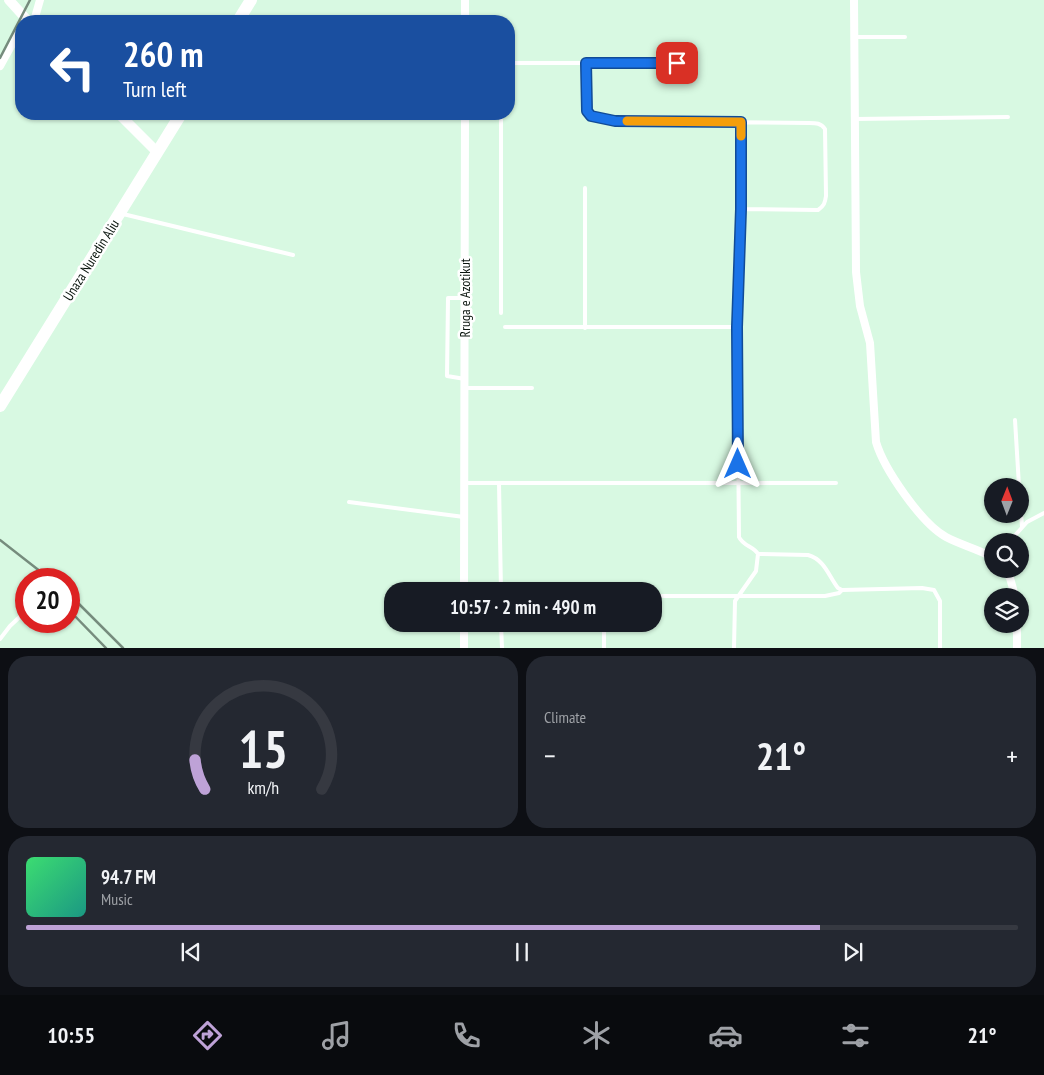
<!DOCTYPE html>
<meta charset="utf-8">
<style>
body{margin:0;font-family:"PT Sans Narrow",sans-serif;background:#242831;color:#f1f3f6;height:100vh;display:flex;flex-direction:column;font-size:19px;white-space:nowrap}
*{box-sizing:border-box;margin:0}
p{font-size:16px;color:#9ea1a6}
.icon{flex:none;width:28px;height:28px;fill:none;stroke:currentColor;stroke-width:2;stroke-linecap:round;stroke-linejoin:round}
.map{position:relative;height:648px;overflow:hidden}
.panel{display:flex;flex-direction:column;gap:8px;padding:8px;background:#0d0f14;flex:1}
.panel>*{flex:none}
.top-card{position:absolute;left:15px;top:15px;width:500px;height:105px;border-radius:20px;box-shadow:0 1px 4px #0004;background:#1a4fa0;color:#fff;overflow:hidden}
.needle{width:32px;rotate:1deg}
.buttons{position:absolute;left:984px;top:478px;display:grid;gap:10px}
.buttons a{display:grid;place-items:center;width:45px;height:45px;border-radius:50%;background:#171b24;box-shadow:0 1px 4px #0004;font-size:25px}
.speed{position:absolute;left:15px;top:568px;display:flex;gap:10px;font-size:25px;font-weight:700;text-align:center}
.speed>*{display:grid;place-content:center;width:65px;height:65px;border-radius:50%;background:#171b24;box-shadow:0 1px 4px #0004;line-height:1}
.speed .limit{border:8px solid #d22;background:#fff;color:#111}
.pin{position:absolute;display:grid;place-items:center;width:42px;height:42px;color:#fff;margin:-21px;border-radius:10px;box-shadow:0 2px 8px #0006}
.me{position:absolute;width:55px;margin:-28px;rotate:0deg;stroke-linejoin:round;filter:drop-shadow(0 0 4px #0008)}
.turn{display:flex;align-items:center;gap:18px;height:105px;padding:0 25px;font-size:22px}
.turn .icon{width:65px;height:65px;stroke-width:2.5}
.turn b{display:block;font-size:35px;line-height:42px}
.big{font-size:38px;font-weight:700;line-height:1.1}
.panel .card{flex:1;display:flex;flex-direction:column;justify-content:center;gap:8px;min-width:0;padding:0 18px;border-radius:20px;background:#242831}
.panel .dial{align-items:center;gap:0}
.dial svg{height:130px;overflow:visible;fill:none;stroke:#363941;stroke-width:7;stroke-linecap:round;text-anchor:middle}
.dial text{fill:#f1f3f6;stroke:none}
.song{display:flex;align-items:center;gap:15px}
.cover{width:60px;height:60px;border-radius:8px;background:linear-gradient(135deg,hsl(140 70% 55%),hsl(170 70% 35%))}
.played{height:5px;border-radius:2px;background:linear-gradient(90deg,#bea2d7 80%,#363941 80%)}
.keys{display:flex;justify-content:space-around;direction:ltr}
.heat{display:flex;justify-content:space-between;align-items:center;font-size:28px;direction:ltr}
.panel .tiles{flex:1;display:grid;gap:8px;grid-template-columns:1fr 1fr}
.card:last-child{grid-column:span 2}
.trip{position:absolute;left:384px;top:582px;width:278px;height:50px;border-radius:20px;background:#171b24;box-shadow:0 1px 4px #0004;font-weight:700;line-height:50px;text-align:center}
.tab-bar{display:flex;height:80px;justify-content:space-around;align-items:center;background:#090b0e;color:#9ea1a6}
.tab-bar .icon{width:35px;height:35px}
.tab-bar .selected{color:#bea2d7}
.tab-bar b{font-size:22px;color:#f1f3f6}
.map>svg:first-child{display:block}
.lines{fill:none;stroke-linecap:round;stroke-linejoin:round}
.service{stroke:#fff;stroke-width:4}
.minor{stroke:#fff;stroke-width:8}
.tertiary{stroke:#fff;stroke-width:10}
.primary{stroke:#fff;stroke-width:12}
.rail{stroke:#768c7d;stroke-width:2.5}
.route-casing{stroke:#114b97;stroke-width:12}
.route{stroke:#1a73e8;stroke-width:9}
.slow{stroke:#f59e0b;stroke-width:9}
.labels{text-anchor:middle;stroke-width:5;stroke-linejoin:round;paint-order:stroke}
.street-label{font-size:14px;fill:#0a150e;stroke:#fff}
</style>
<div class="map">
<svg width="1044" height="648" viewBox="0 0 1044 648">
<rect width="100%" height="100%" fill="#d8f9e2"/>
<g class="lines">
<path class="service" d="M855 37H905
M509 63H696
M586 63 587 111C594 119 605 119 615 121L809 123C816 123 821 123 825 129L826 196C825 203 824 206 818 210L741 209
M501 114V313
M855 119 1008 117
M741 122V209L737 327 739 537C743 546 753 546 758 554L808 555C825 560 828 575 838 588L842 590 922 588 934 590 940 601V648
M123 214 293 255
M464 298H448L447 376 465 379
M505 327H737
M585 328V188
M465 388H532
M1015 420 1019 486
M465 483H836
M499 483 501 591
M1020 496 1022 527
M349 502 464 517
M1010 541 1027 522 1044 513
M652 596H825L839 593 842 590
M501 624 502 648
M0 639 10 626 26 611
M604 648V624
M734 648 735 601 756 571 758 554"/>
<path class="minor" d="M465 0V21
M854 0 856 272 860 306 870 343 876 442C884 469 921 523 946 537 961 545 978 549 992 557
M34 21 40 0
M0 66 21 28
M1005 569 1010 578 1015 596
M464 591 465 114
M464 648V624
M1017 648V624"/>
<path class="tertiary" d="M9 0 28 21
M119 114 157 152"/>
<path class="primary" d="M238 21 251 0
M0 406 181 114"/>
<path class="rail" d="M0 58 30 0
M0 540 50 579
M69 594 123 648
M69 610 106 648"/>
</g>
<g class="lines">
<g class="route-casing">
<path id="route" d="M677 63H586L587 111 591 116 615 121 741 122V209L737 327 738 464"/>
</g>
<use href="#route" class="route"/>
<path class="slow" d="M627 121 741 122V136"/>
</g>
<g class="labels">
<g class="street-label">
<text transform="translate(91 260) rotate(-58)" y="5">Unaza Nuredin Aliu</text>
<text transform="translate(465 298) rotate(-90)" y="5">Rruga e Azotikut</text>
</g>
</g>
</svg>
<div class="buttons">
<a><svg class="needle" viewBox="-14 -14 28 28"><path d="M0-13l5 13h-10z" fill="#e53935"/><path d="M0 13l5-13h-10z" fill="#9ea1a6"/></svg></a>
<a><svg class="icon" aria-label="search" viewBox="0 0 24 24"><circle cx="10" cy="10" r="6"/><path d="M15 15l6 6"/></svg></a>
<a><svg class="icon" aria-label="layers" viewBox="0 0 24 24"><path d="M12 4l9 5-9 5-9-5zM3 14l9 5 9-5"/></svg></a>
</div>
<div class="speed"><div class="limit">20</div></div>
<div class="pin" style="left:677px;top:63px;background:#d93025"><svg class="icon" aria-label="arrive" viewBox="0 0 24 24"><path d="M6 21V4h12l-3 4 3 4H6"/></svg></div>
<svg class="me" style="left:738px;top:464px" viewBox="-20 -20 40 40"><path d="M0-17L14 15 0 8-14 15z" fill="#1a73e8" stroke="#fff" stroke-width="4"/></svg>
<div class="trip">10:57 · 2 min · 490 m</div>
<div class="top-card">
<div class="turn"><svg class="icon" aria-label="left" viewBox="0 0 24 24"><path d="M17 20v-9H6M10 6l-5 5 5 5"/></svg><div><b>260 m</b>Turn left</div></div>
</div>
</div>
<section class="panel">
<div class="tiles">
<div class="card dial"><svg viewBox="0 0 100 80">
<path d="M14 69A42 42 0 1 1 86 69"/>
<path d="M14 69A42 42 0 0 1 8 51" stroke="#bea2d7"/>
<text x="50" y="56" font-size="32" font-weight="700">15</text>
<text x="50" y="72" font-size="11">km/h</text>
</svg></div>
<div class="card"><p>Climate</p>
<div class="heat"><a>−</a><b class="big">21°</b><a>+</a></div>
</div>
<div class="card">
<div class="song"><i class="cover"></i><div><b>94.7 FM</b><p>Music</p></div></div>
<div class="played"></div>
<div class="keys"><svg class="icon" aria-label="previous" viewBox="0 0 24 24"><path d="M18 5L8 12l10 7zM5 5v14"/></svg><svg class="icon" aria-label="pause" viewBox="0 0 24 24"><path d="M8 5v14M16 5v14"/></svg><svg class="icon" aria-label="next" viewBox="0 0 24 24"><path d="M6 5l10 7-10 7zM19 5v14"/></svg></div>
</div>
</div>
</section>
<nav class="tab-bar">
<b>10:55</b>
<svg class="icon selected" aria-label="directions" viewBox="0 0 24 24"><path d="M12 3l9 9-9 9-9-9zM9 14v-3h6M13 9l2 2-2 2"/></svg>
<svg class="icon" aria-label="music" viewBox="0 0 24 24"><path d="M9 18V5l10-2v13"/><circle cx="6" cy="18" r="3"/><circle cx="16" cy="16" r="3"/></svg>
<svg class="icon" aria-label="phone" viewBox="0 0 24 24"><path d="M5 4h4l2 5-3 2q2 4 5 5l2-3 5 2v4C11 20 4 13 5 4z"/></svg>
<svg class="icon" aria-label="climate" viewBox="0 0 24 24"><path d="M12 3v18M4 7l16 10M4 17L20 7"/></svg>
<svg class="icon" aria-label="car" viewBox="0 0 24 24"><path d="M5 17H2v-5l4-1 3-4h7l3 4 3 1v5h-3M9 17h6M6 11h13"/><circle cx="7" cy="17" r="2"/><circle cx="17" cy="17" r="2"/></svg>
<svg class="icon" aria-label="filters" viewBox="0 0 24 24"><path d="M4 7h16M4 17h16"/><circle cx="9" cy="7" r="2"/><circle cx="15" cy="17" r="2"/></svg>
<b>21°</b>
</nav>
